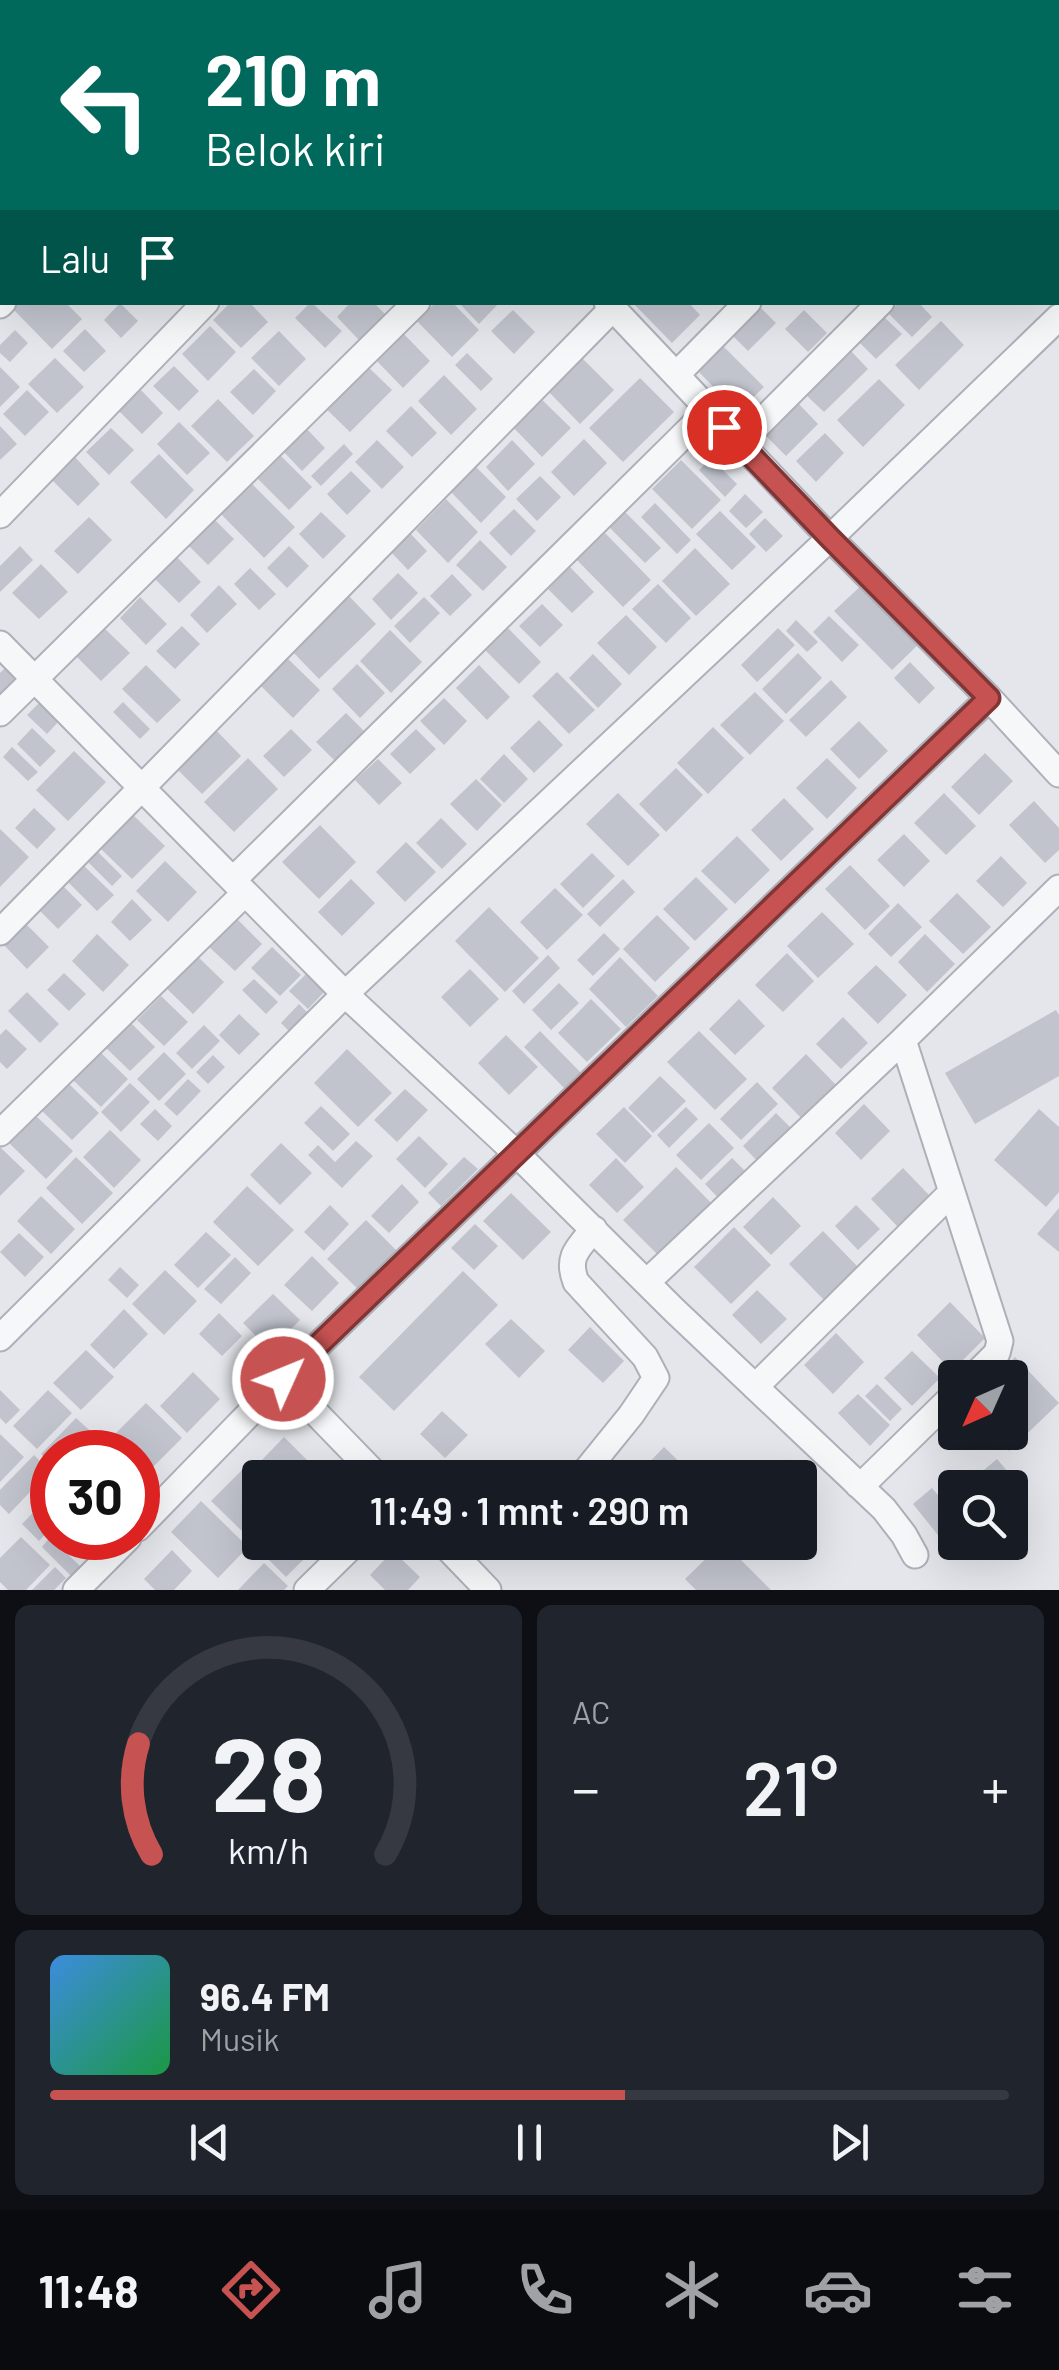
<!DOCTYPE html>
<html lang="id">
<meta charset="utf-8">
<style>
body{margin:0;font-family:Barlow,sans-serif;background:#20242c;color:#f1f3f6;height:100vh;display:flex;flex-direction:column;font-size:38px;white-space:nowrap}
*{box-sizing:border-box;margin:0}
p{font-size:32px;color:#9ea1a6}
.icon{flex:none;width:55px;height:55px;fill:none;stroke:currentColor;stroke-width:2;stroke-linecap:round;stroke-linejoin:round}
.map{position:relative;height:1590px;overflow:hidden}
.panel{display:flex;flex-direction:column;gap:15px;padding:15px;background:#0d0f14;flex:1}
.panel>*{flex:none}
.hud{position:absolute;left:0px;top:0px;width:1060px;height:305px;box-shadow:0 10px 40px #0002;background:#00695c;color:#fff;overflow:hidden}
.needle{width:65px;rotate:225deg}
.tools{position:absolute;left:938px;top:1360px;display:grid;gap:20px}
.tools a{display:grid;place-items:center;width:90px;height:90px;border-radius:10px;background:#171b24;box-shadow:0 10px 40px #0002;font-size:50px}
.speed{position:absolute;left:30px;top:1430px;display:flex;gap:20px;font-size:50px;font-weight:700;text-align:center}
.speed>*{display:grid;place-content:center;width:130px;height:130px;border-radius:50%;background:#171b24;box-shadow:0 10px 40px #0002;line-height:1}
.speed .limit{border:15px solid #d22;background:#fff;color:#111}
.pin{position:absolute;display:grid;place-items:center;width:85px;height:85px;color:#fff;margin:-42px;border:5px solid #fff;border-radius:50%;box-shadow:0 2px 10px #0007}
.me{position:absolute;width:110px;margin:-55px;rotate:46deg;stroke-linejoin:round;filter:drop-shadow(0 0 8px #0008)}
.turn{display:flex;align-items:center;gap:35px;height:210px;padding:0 40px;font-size:45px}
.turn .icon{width:130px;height:130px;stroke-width:2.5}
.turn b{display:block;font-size:70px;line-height:85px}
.then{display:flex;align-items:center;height:95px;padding:0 40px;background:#0003;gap:20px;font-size:38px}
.big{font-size:75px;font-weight:600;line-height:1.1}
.panel .widget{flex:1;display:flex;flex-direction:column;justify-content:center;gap:15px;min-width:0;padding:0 35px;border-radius:15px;background:#20242c}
.panel .dial{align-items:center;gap:0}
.dial svg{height:260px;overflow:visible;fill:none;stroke:#363941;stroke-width:7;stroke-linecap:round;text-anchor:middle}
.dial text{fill:#f1f3f6;stroke:none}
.song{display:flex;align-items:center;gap:30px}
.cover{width:120px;height:120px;border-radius:15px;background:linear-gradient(135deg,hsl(210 70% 55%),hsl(140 70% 35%))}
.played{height:10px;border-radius:5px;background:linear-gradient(90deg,#c75252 60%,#363941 60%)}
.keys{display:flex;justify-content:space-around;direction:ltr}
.heat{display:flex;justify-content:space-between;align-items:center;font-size:55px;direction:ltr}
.panel .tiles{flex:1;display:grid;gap:15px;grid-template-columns:1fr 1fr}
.widget:last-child{grid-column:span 2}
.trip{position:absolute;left:242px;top:1460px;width:575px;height:100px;border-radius:10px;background:#171b24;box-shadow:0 10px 40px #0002;font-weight:600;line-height:100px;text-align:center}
.tab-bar{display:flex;height:160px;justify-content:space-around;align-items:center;background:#090b0e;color:#9ea1a6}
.tab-bar .icon{width:70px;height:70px}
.tab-bar .selected{color:#c75252}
.tab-bar b{font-size:45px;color:#f1f3f6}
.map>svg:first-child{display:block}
.building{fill:#c1c4cd}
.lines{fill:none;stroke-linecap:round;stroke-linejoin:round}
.street-casing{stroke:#adb0b8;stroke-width:29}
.street{stroke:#f6f7f9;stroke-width:25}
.route-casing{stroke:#813535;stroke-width:25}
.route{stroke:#c75252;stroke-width:18}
</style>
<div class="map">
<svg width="1059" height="1590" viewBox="0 0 1059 1590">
<rect width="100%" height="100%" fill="#e4e6eb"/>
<path class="building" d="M20 302H65L82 319 52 349 13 309Z
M231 302H249L268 322 241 348 213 320Z
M311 302 342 331 325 348 295 318Z
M351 302H373L385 314 359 340 337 317Z
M436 302H452L479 330 452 357 417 321Z
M458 302H500L479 324Z
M632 302H688L700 315 672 343Z
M899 302H918L932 317 912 337 888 313Z
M120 303 138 321 121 338 104 320Z
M757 304 776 323 748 351 729 332Z
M513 310 535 332 514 354 491 331Z
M804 310 827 333 808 352 785 329Z
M884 317 902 334 876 359 859 342Z
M941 321 964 345 919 390 895 365Z
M210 326 236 352 208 381 182 354Z
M85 329 106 351 84 372 63 351Z
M15 330 28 343 10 362 0 353V345Z
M400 330 430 361 403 388 373 357Z
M279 331 306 359 279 386 251 358Z
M721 344 764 387 738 412 696 369Z
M851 351 868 369 824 412 806 395Z
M467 353 493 379 481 391 455 365Z
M55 358 84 387 57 413 28 384Z
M582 358 614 390 580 424 548 391Z
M362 361 392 390 350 432 320 403Z
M174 366 199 391 179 411 153 386Z
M0 367 20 387 0 407Z
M254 369 276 391 253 415 230 392Z
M444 375 477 409 451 435 418 401Z
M640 378 674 412 623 462 589 428Z
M879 379 905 405 863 447 837 420Z
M27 390 49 412 25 436 3 414Z
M141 390 163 413 142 434 119 411Z
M537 395 571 428 542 457 508 422Z
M218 399 254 436 227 462 191 426Z
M798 403 818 424 786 456 766 436Z
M411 406 437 433 412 457 386 431Z
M179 422 210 453 187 475 157 444Z
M0 426 17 444 0 460Z
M304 426 325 448 302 471 281 449Z
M111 428 134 450 109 475 86 452Z
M825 433 844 453 816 482 796 461Z
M584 439 607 463 574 496 551 472Z
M377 440 404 467 382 489 355 462Z
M512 440 535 464 508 491 486 467Z
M344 444 353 454 321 486 311 476Z
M159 454 194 490 166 519 130 482Z
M74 456 100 484 78 506 51 479Z
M281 456 312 487 289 510 258 479Z
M711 458 737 484 725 497 699 470Z
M681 460 721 500 692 529 652 489Z
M475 466 506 497 481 523 450 491Z
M351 471 371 491 347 515 327 494Z
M540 476 561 497 537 521 516 499Z
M250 482 295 527 264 558 219 512Z
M745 494 763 512 746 528 729 511Z
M446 499 478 532 448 563 416 530Z
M655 503 691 540 677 554 641 517Z
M514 509 536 531 511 556 489 533Z
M720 511 756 547 732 570 696 534Z
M321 512 346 536 323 559 299 534Z
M625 512 661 548 645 563 609 527Z
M89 517 112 540 78 574 54 551Z
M213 518 234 539 208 565 187 544Z
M765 518 783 536 766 552 749 534Z
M409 532 427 551 408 570 390 551Z
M605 533 651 580 623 607 577 560Z
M480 540 507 567 483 591 456 565Z
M20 546 33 560 0 592V566Z
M289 546 309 566 287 588 267 568Z
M695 548 730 584 696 616 662 581Z
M173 553 201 582 179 603 151 575Z
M41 564 68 592 39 619 12 593Z
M570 567 594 592 572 613 548 589Z
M250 568 276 594 259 610 234 584Z
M398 573 418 593 391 620 372 599Z
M452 574 472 595 450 616 430 596Z
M865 582 923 640 892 670 834 611Z
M658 584 691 618 666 643 632 609Z
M219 585 237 604 207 633 190 615Z
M348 595 376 624 319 679 292 651Z
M140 597 167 624 146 645 120 618Z
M424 597 440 613 410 643 394 626Z
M542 604 563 625 540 647 519 626Z
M626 615 657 647 629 675 597 643Z
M829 616 859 645 842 662 813 632Z
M796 620 818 642 807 652 786 631Z
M505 625 541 662 519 684 482 647Z
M102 626 130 653 101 681 74 654Z
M182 626 200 644 175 669 156 651Z
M778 628 795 645 757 682 741 665Z
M390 630 422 662 391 693 360 661Z
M282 653 320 690 293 718 255 680Z
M798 653 822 678 786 714 762 689Z
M593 654 622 684 598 708 569 678Z
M910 662 935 688 919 704 894 678Z
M357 664 385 693 360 718 332 689Z
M8 665 22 678 0 701V673Z
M146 665 181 700 157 723 122 689Z
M479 665 510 697 487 720 456 688Z
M557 672 595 710 569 734 532 696Z
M831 680 847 697 806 737 789 720Z
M755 692 784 721 750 755 720 725Z
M444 698 467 721 444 745 420 721Z
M123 702 150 729 140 739 113 712Z
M39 703 58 722 47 734 27 715Z
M346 713 365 732 335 761 316 742Z
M539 720 563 745 534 773 510 748Z
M859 721 888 751 859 779 830 749Z
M213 727 241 756 202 794 174 766Z
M713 727 744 758 708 794 677 763Z
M32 728 56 751 40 767 17 744Z
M291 729 312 750 284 777 263 756Z
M416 729 436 749 410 774 390 754Z
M12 747 38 772 28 781 3 757Z
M74 751 106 782 68 821 36 790Z
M985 753 1013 781 979 815 951 787Z
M504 754 528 779 504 803 480 779Z
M248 758 278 789 234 832 204 802Z
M827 758 857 788 827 819 796 788Z
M378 759 402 783 379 805 355 780Z
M676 768 703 795 666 832 639 804Z
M476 779 502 805 477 831 450 804Z
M618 793 660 835 628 866 586 824Z
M944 793 976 826 946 855 914 823Z
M784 798 814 829 781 861 751 830Z
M1034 801 1059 828V850L1045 863 1009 825Z
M34 808 56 829 37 849 15 828Z
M131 813 165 846 132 879 99 847Z
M441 818 467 844 442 869 416 843Z
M320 825 356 862 319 899 282 862Z
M0 829 29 857 0 887Z
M904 834 930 861 904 887 877 860Z
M737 836 770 870 735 904 701 871Z
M406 842 436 872 405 902 376 872Z
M96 850 122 876 112 886 86 860Z
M592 853 615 876 583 908 560 884Z
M1001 856 1027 883 1003 907 976 881Z
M165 861 197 892 168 922 136 891Z
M81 863 114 895 97 911 65 879Z
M850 865 890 906 865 930 825 889Z
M696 877 728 909 695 941 663 909Z
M351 879 375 903 342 936 318 912Z
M623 879 635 892 600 927 587 914Z
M62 885 82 905 58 929 38 909Z
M555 888 583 915 547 950 520 922Z
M957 893 991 927 963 954 929 921Z
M132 899 152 920 130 941 111 922Z
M898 903 922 927 891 957 868 934Z
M489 907 539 958 505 992 455 941Z
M822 912 854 944 818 978 787 946Z
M657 915 690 948 655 982 623 949Z
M235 917 262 944 235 971 207 945Z
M24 922 49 947 27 969 3 944Z
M604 933 620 949 593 976 577 960Z
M97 934 129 965 103 992 72 961Z
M925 934 955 964 927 992 898 962Z
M272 947 301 975 280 996 251 968Z
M194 953 224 982 193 1014 163 985Z
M787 953 814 981 783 1012 755 985Z
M548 955 560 968 524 1004 512 991Z
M620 957 658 996 626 1027 589 989Z
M876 965 907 995 878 1024 847 993Z
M470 969 499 999 470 1027 441 997Z
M64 973 86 994 69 1011 47 990Z
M307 973 325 991 308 1009 289 991Z
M254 979 278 1002 266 1014 242 990Z
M559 983 579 1003 551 1030 532 1010Z
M27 992 59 1024 40 1043 8 1011Z
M161 996 188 1022 164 1046 137 1020Z
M591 999 621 1029 587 1062 558 1033Z
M739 999 765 1026 735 1055 709 1029Z
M299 1004 310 1015 292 1034 281 1023Z
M1056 1010 1059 1015V1076L975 1124 945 1073Z
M239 1014 260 1034 239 1055 219 1035Z
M843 1017 868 1043 841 1069 816 1044Z
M127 1019 155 1047 130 1071 102 1044Z
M204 1025 220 1041 192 1069 176 1053Z
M6 1029 27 1049 7 1069 0 1062V1035Z
M540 1031 584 1076 568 1092 524 1047Z
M699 1031 747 1079 715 1110 667 1062Z
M506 1035 538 1067 509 1095 478 1063Z
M347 1049 392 1093 358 1127 314 1083Z
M100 1052 128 1079 101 1107 73 1080Z
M164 1052 186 1074 159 1101 137 1079Z
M806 1054 841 1090 807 1124 772 1088Z
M213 1055 225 1067 208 1084 196 1072Z
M660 1076 686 1101 653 1133 628 1108Z
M188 1079 201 1091 177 1116 164 1104Z
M67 1082 99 1113 72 1140 40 1109Z
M757 1082 778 1104 741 1140 720 1119Z
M130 1083 150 1102 121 1132 101 1112Z
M405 1089 428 1110 397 1142 374 1120Z
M864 1104 890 1131 861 1160 835 1133Z
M321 1106 350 1134 333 1151 304 1123Z
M624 1107 652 1136 625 1163 596 1134Z
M686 1107 698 1119 669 1148 657 1135Z
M155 1109 172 1126 158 1141 140 1124Z
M1039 1109 1059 1127V1192L1046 1207 994 1160Z
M776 1113 793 1130 760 1164 743 1146Z
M35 1115 73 1151 46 1179 8 1142Z
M709 1123 734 1148 701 1180 676 1155Z
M110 1130 141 1160 114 1188 83 1157Z
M419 1136 448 1164 425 1188 396 1159Z
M356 1141 373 1156 342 1188 308 1155 318 1145 335 1162Z
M281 1143 312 1173 280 1205 250 1175Z
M0 1147 25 1171 0 1196Z
M76 1157 113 1193 82 1224 46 1188Z
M464 1157 478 1169 441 1206 428 1193Z
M616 1158 644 1187 617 1213 589 1185Z
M732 1158 752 1178 725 1205 705 1184Z
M676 1167 716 1208 663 1260 623 1220Z
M903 1168 929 1195 898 1227 871 1199Z
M402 1184 419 1202 389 1233 371 1216Z
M247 1186 294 1230 258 1266 213 1222Z
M511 1193 551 1232 523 1260 483 1221Z
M41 1196 75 1229 51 1254 17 1221Z
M773 1197 801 1226 771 1255 743 1227Z
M330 1205 349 1224 324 1251 304 1232Z
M856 1205 880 1229 858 1250 835 1226Z
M1059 1208V1252L1037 1234Z
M366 1220 398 1252 360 1291 327 1259Z
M475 1224 498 1246 474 1270 451 1248Z
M734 1227 771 1265 731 1304 694 1267Z
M823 1231 858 1267 824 1300 789 1264Z
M206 1232 231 1255 198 1288 174 1265Z
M19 1233 44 1257 25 1277 0 1252Z
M312 1256 339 1283 312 1311 284 1285Z
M235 1257 251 1273 221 1304 204 1289Z
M120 1267 139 1285 127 1298 108 1280Z
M165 1270 197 1301 164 1335 132 1304Z
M463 1271 498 1305 394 1411 359 1377Z
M757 1290 787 1319 761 1344 732 1315Z
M273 1294 300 1320 270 1350 243 1323Z
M950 1302 985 1338 952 1371 917 1335Z
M124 1309 148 1334 114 1369 90 1345Z
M219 1313 242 1336 222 1356 199 1334Z
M511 1319 545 1351 519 1378 485 1344Z
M590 1327 624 1361 603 1383 568 1350Z
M836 1333 864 1362 833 1394 804 1365Z
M86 1350 114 1377 81 1410 53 1383Z
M912 1351 940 1378 912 1406 884 1378Z
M1015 1357 1059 1403 1009 1451 992 1432H1010V1378H995Z
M193 1372 220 1399 187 1433 160 1406Z
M877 1384 902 1409 890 1421 865 1396Z
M0 1390 20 1410 6 1424 0 1418Z
M48 1390 72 1413 37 1449 13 1426Z
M858 1394 890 1425 870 1446 838 1413Z
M146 1403 182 1438 147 1473 138 1464V1452H126L111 1438Z
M442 1411 468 1435 445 1458 420 1434Z
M76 1418 98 1438 84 1452H52V1465L41 1454Z
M0 1434 24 1457 0 1482Z
M284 1437 309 1462 294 1478H275L260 1462Z
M664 1447 690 1472 685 1478H634Z
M34 1455 50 1471 9 1514 0 1505V1490Z
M997 1459 1026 1493 1010 1506V1488H991L979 1474Z
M245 1467 260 1482V1512L242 1531 211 1501Z
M932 1488 955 1515V1521L938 1535 913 1504Z
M52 1493V1527L39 1541 22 1524Z
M201 1501 248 1547 218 1578 171 1532Z
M21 1537 50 1565 26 1590H8L0 1582V1558Z
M50 1537 82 1568 73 1578 42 1547Z
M58 1538H87L70 1554 56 1539Z
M276 1542H315L318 1545 286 1577 264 1555Z
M723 1542 771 1590H696L685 1579Z
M172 1550 192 1571 174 1590H155L144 1579Z
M393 1551 420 1577 408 1590H385L370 1575Z
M264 1563 288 1586 284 1590H238Z
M55 1567 66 1578 54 1590H32Z"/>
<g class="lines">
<g class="street-casing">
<path id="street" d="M301 0 304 2
M72 2 74 0
M384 2 387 0
M561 2 564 0
M693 2 695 0
M883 2 886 0
M1048 2 1051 0
M0 78 2 76
M1058 126 1059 125
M607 302 830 538 1059 317
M0 305 3 302
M676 375 748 302
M740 443 881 302
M0 515 206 302
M0 644 345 994 830 538 989 698 1059 774
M0 713 417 302
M233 880 709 410
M0 932 613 308
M0 1133 245 893
M647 1282 903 1040
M0 1338 345 994 516 1153 674 1310 884 1509 904 1535 915 1555
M972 1378 997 1353 1000 1341 903 1040 1059 888
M755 1387 952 1192
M379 1478 283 1379 989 698
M580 1478 631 1415 656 1378 645 1357 576 1282C566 1257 578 1248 594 1229
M858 1485 867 1480 955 1394
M138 1528 283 1379
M442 1542 488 1590
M76 1590 128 1538
M307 1590 356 1542"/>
</g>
<use href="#street" class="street"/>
</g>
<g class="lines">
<g class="route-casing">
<path id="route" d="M283 1379 989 698 830 538 724 427"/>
</g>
<use href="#route" class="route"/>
</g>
</svg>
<div class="tools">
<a><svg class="needle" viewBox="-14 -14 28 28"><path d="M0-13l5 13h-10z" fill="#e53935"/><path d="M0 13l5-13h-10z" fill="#9ea1a6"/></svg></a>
<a><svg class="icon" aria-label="search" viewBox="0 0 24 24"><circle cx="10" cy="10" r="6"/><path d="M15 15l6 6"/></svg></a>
</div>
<div class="speed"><div class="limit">30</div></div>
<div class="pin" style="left:724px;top:427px;background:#d93025"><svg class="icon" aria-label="arrive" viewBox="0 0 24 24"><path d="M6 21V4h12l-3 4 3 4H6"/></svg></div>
<svg class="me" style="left:283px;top:1379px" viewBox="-20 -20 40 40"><circle r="17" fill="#c75252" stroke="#fff" stroke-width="3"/><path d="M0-11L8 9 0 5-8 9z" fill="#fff"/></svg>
<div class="trip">11:49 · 1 mnt · 290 m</div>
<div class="hud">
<div class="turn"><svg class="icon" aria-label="left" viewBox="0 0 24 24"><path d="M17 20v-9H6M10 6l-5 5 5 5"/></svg><div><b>210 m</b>Belok kiri</div></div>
<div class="then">Lalu<svg class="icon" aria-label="arrive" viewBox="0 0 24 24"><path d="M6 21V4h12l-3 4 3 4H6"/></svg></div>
</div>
</div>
<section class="panel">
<div class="tiles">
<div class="widget dial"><svg viewBox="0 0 100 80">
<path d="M14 69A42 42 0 1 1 86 69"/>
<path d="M14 69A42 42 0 0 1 10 35" stroke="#c75252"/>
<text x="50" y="56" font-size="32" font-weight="700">28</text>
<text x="50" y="72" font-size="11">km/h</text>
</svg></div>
<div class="widget"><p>AC</p>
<div class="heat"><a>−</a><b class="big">21°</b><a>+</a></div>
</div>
<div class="widget">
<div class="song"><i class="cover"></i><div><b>96.4 FM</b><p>Musik</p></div></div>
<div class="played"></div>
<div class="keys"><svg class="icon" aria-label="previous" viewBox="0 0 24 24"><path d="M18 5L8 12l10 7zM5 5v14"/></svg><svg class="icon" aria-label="pause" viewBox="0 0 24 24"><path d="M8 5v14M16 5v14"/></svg><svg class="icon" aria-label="next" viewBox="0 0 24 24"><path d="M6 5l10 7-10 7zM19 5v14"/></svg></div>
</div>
</div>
</section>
<nav class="tab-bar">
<b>11:48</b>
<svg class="icon selected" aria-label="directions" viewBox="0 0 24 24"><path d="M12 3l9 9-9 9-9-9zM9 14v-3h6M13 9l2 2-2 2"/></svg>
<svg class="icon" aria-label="music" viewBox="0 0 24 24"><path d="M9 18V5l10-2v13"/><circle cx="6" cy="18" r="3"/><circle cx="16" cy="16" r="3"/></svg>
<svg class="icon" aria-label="phone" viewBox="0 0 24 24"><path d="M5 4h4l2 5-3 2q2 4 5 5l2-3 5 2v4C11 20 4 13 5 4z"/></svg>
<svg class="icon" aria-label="climate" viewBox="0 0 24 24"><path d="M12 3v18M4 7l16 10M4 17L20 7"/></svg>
<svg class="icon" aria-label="car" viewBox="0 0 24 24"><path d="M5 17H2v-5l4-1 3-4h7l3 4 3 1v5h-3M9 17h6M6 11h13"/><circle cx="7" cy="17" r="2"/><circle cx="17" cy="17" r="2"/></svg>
<svg class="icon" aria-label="filters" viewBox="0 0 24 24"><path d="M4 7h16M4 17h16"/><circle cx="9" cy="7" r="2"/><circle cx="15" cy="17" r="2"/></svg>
</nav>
